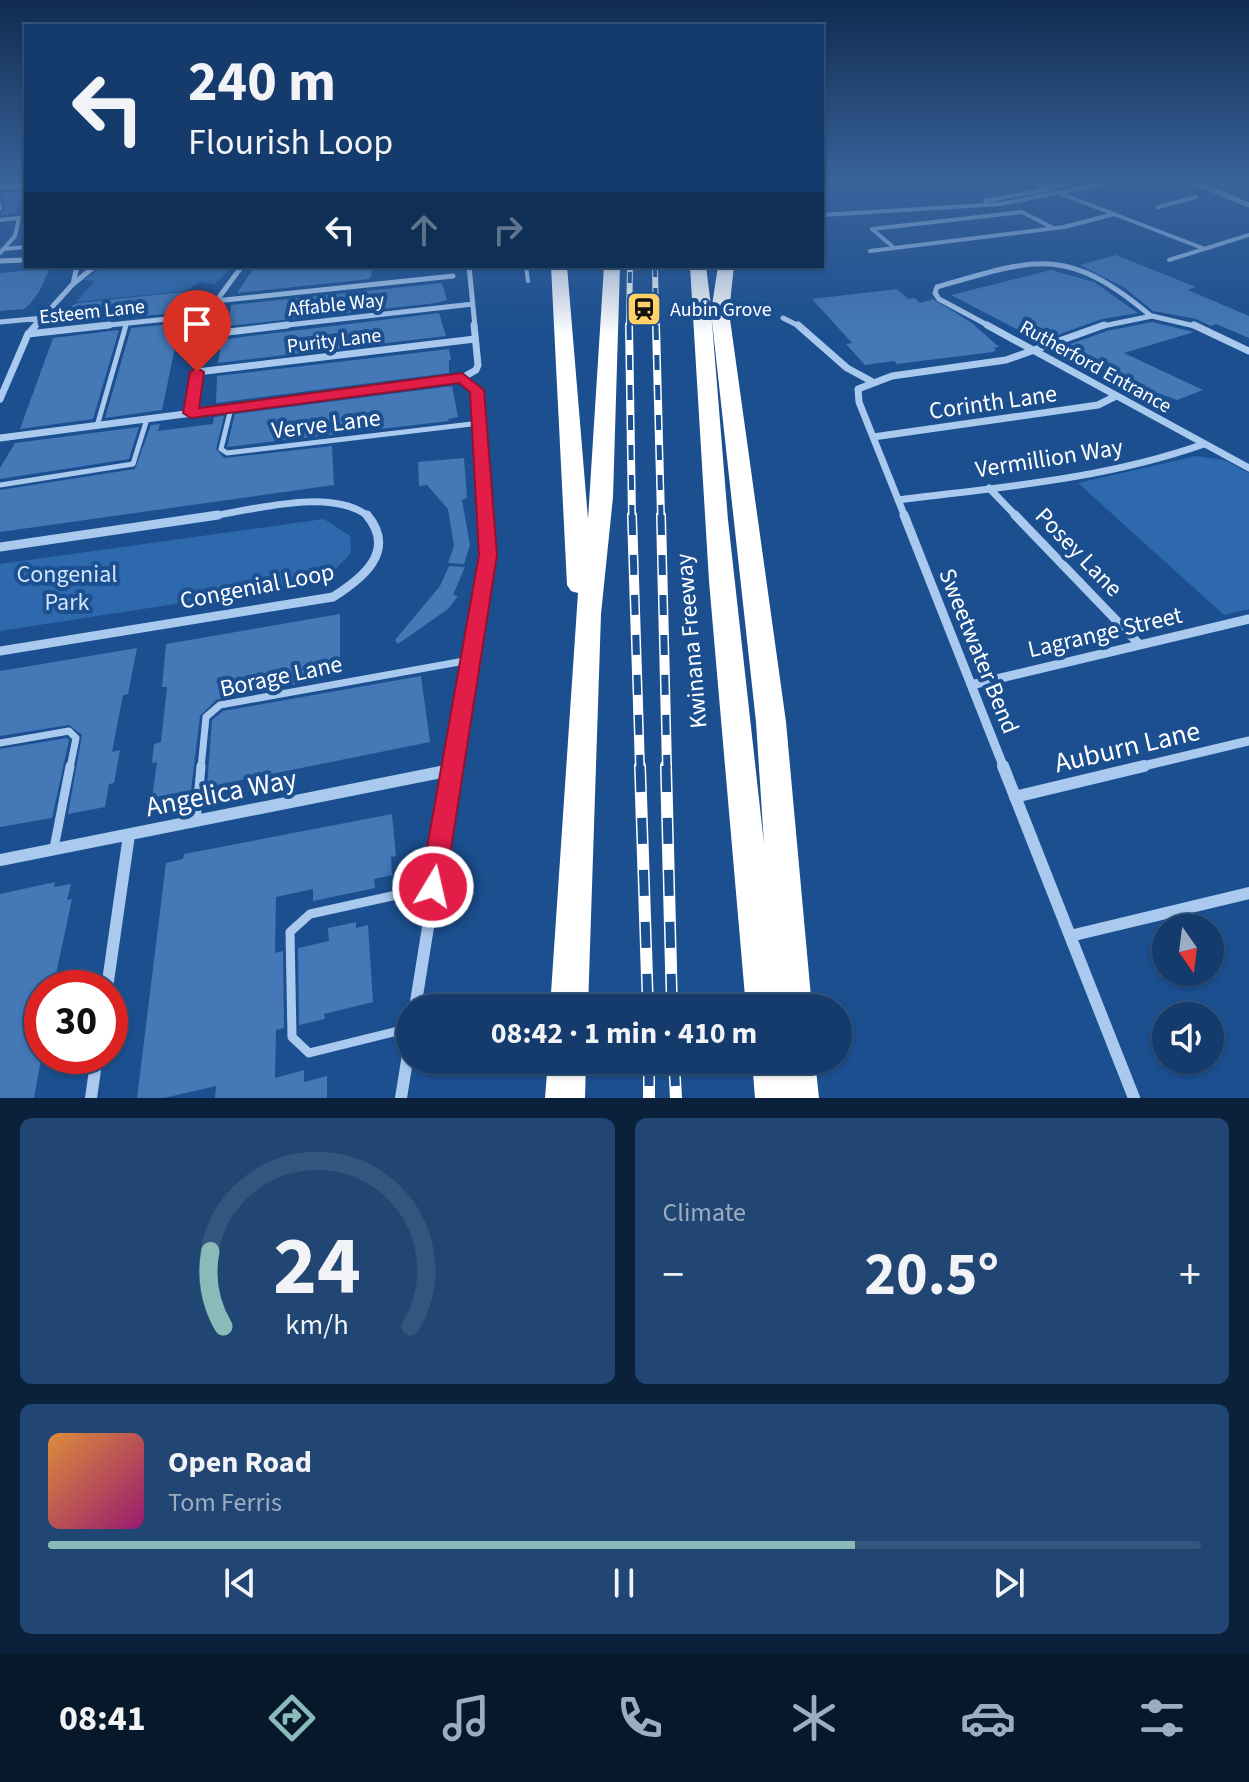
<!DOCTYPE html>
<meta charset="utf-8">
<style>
body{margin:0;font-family:"Source Sans 3",sans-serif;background:#214673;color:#f1f3f6;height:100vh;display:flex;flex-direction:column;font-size:30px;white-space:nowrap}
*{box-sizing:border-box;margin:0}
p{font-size:26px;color:#9dadc1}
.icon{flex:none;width:44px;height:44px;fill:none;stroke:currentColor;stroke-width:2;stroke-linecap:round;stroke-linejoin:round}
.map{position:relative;height:1098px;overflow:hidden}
.side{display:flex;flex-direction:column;gap:20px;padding:20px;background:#0b203b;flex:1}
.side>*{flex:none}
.hud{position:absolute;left:24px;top:24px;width:800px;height:244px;border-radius:0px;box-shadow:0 2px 6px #0004,0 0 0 2px #33557e;background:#143b6b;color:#f1f3f6;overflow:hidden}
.needle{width:52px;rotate:166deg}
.fabs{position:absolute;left:1152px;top:914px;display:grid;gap:16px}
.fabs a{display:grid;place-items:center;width:72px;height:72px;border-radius:50%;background:#143b6b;box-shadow:0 2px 6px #0004,0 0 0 2px #33557e;font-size:40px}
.speed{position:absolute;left:24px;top:970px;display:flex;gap:16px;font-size:40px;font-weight:700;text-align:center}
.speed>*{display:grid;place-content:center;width:104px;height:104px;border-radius:50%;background:#143b6b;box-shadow:0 2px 6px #0004,0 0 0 2px #33557e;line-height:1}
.speed .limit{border:12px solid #d22;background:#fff;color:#111}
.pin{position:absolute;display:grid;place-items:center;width:68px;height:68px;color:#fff;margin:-82px -34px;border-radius:50% 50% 50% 0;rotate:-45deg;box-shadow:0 0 8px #0007}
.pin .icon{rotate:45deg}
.me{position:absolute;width:88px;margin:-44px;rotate:9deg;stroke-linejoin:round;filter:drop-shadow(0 0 6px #0008)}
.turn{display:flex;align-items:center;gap:28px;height:168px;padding:0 32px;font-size:36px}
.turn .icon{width:104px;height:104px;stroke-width:2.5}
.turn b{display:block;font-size:56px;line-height:68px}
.lanes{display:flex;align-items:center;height:76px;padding:0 32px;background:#0003;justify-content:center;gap:40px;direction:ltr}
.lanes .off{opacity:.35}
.big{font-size:60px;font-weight:700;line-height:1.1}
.side .widget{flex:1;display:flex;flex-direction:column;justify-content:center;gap:12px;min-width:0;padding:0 28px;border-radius:12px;background:#214673}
.side .dial{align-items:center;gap:0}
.dial svg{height:208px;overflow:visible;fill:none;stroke:#33557e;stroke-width:7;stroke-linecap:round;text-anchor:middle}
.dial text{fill:#f1f3f6;stroke:none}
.song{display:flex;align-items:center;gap:24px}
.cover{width:96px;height:96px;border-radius:12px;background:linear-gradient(135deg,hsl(30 70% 55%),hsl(320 70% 35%))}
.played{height:8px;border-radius:4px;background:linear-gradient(90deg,#8bbbb9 70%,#33557e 70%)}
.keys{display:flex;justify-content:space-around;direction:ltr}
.heat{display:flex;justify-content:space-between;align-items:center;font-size:44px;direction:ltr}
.side .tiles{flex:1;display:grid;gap:20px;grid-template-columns:1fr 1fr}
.widget:last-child{grid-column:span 2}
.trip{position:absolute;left:396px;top:994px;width:456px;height:80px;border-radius:40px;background:#143b6b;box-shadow:0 2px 6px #0004,0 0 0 2px #33557e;font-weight:700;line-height:80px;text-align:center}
.tab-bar{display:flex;height:128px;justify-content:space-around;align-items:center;background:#08182b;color:#9dadc1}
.tab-bar .icon{width:56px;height:56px}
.tab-bar .current{color:#8bbbb9}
.tab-bar b{font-size:36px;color:#f1f3f6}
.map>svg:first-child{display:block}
.green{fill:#2e69ad}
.building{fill:#4478b7}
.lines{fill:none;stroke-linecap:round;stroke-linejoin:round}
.service-far3{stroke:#a9c9ee;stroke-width:4}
.service-far2{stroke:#a9c9ee;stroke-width:5}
.service-far1{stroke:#a9c9ee;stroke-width:7}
.service{stroke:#a9c9ee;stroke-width:9}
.minor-far3{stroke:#a9c9ee;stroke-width:5}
.minor-far2{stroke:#a9c9ee;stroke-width:7}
.minor-far1{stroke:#a9c9ee;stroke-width:9}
.minor{stroke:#a9c9ee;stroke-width:12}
.secondary{fill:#d6e6fa;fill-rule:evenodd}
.motorway{fill:#fff;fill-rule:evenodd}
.rail-far3-casing{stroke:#fff;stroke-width:6}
.rail-far2-casing{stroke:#fff;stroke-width:8}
.rail-far1-casing{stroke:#fff;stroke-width:10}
.rail-casing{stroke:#fff;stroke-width:12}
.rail-far3{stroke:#1b4f8f;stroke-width:4;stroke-dasharray:11;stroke-linecap:butt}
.rail-far2{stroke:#1b4f8f;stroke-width:5;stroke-dasharray:15;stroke-linecap:butt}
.rail-far1{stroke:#1b4f8f;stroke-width:7;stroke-dasharray:20;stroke-linecap:butt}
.rail{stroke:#1b4f8f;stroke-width:9;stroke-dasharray:26;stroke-linecap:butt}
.route{fill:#e11d48;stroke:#92132f;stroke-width:2}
.labels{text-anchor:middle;stroke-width:8;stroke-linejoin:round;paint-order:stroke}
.far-street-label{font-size:20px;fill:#fff;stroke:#1b4f8f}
.far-poi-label{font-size:20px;fill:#fff;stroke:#1b4f8f;text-anchor:start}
.street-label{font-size:24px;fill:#fff;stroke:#1b4f8f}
.park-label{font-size:24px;fill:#cfe3fa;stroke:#1b4f8f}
.near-street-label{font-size:28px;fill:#fff;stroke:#1b4f8f}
</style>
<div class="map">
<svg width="1249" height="1098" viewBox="0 0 1249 1098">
<rect width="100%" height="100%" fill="#1b4f8f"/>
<path class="green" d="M104 266H233L215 284 200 282 186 291 76 302 94 281 84 280Z
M1196 456 1224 460 1249 473V609L1224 615 1078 483Z
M324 519 350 536 351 553 324 581 0 631V564Z"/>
<path class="building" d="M26 191 15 213 0 215 5 209 0 193Z
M1116 255 1196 287 1188 290 1249 316V338L1216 324 1211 326 1196 319 1153 311 1125 288 1080 265Z
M255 266H373L370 279 237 293Z
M50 268 39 292 29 305 24 309 0 311V273Z
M1051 270 1094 282 1138 313 1102 319 1046 339 1038 334 1028 335 951 295Z
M442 283 447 300 436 303 228 326 231 305Z
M897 289 908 299 915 298 920 303 933 299 972 323 999 347 993 348 996 350 993 352 897 364 894 361 865 365 846 344 852 343 812 299Z
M192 291 189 307 185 308 184 312 62 324 73 305 79 303Z
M439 313 446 336 218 363 221 344H225L226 339Z
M1152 322 1194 332 1124 353 1203 390 1177 400 1155 392 1151 394 1062 347 1107 331Z
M180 323 162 410 105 418 131 328Z
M119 330 93 419 20 429 53 338Z
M449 349 451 360H449V373L216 403 217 376Z
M452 386 458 417 448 419 449 421 227 447 235 414Z
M224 416 216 449 224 458 332 446 334 485 0 532V490L135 469 151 425 160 424 158 431 213 424 214 417Z
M139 427 129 459 0 479V468L15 443Z
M464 458 467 498 462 500 470 545 464 564 448 563 454 546 448 509 427 485 419 486 418 462Z
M449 566 465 567 453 595 458 596 448 609 398 644 395 640 440 586Z
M340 614V675L216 700 200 716 191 790 152 798 157 762 152 763 154 744 161 742 167 687H162L166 644Z
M137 648 128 694 123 695 112 752 120 750 114 783 109 784 105 807 68 814 82 735 69 725 0 736V671Z
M421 676 430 742 207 787 212 720 223 711Z
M67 738 69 740 52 818 0 827V749Z
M392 814 396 856 391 857 392 875 374 879 375 888 313 901V889L276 897 275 953 283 951 284 1028 276 1030 275 1078 304 1070V1082L327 1076V1098H215L216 1086 164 1098H137L166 863 183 859 184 854Z
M55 882 54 887 71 884 67 900 72 899 53 988H42V1054L34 1098H0V894Z
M356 922V928L368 925 373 1002 324 1014 325 1019 299 1025 298 948 329 941 328 928Z"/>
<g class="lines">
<path class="service-far3" d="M1030 182 1043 187
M1059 193 1205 249
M985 201 1049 189
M0 205V209
M1158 207 1196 197
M822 215 1001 204 1110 182
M0 220 19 218 15 236 0 253
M892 246 872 229 1022 212 1053 228
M3 249 26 247
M870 251 1064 227 1114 214
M1169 260 1249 235
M526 266 528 281
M125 327 126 324"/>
<path class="service-far2" d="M231 408 221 449 227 453 480 423
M97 426 126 325
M0 485 133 464 147 419"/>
<path class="service-far1" d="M0 743 69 731 76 738 70 768
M201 768 206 717 220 705 470 660"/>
<path class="service" d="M196 822 201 766
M54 848 70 766
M410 1028 309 1053 292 1037 290 932 310 914 433 887"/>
<path class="minor-far3" d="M1193 182 1249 205
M1045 188 1070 182
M0 261 26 260
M469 266 475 327
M73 284 77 266
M215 301 453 276
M783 318 801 327
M0 322 43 318
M34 327 72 285 95 266
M90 327 206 315
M204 327 206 315 242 266
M270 327 473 304
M991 327 939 299 935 293 937 287C1036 258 1067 245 1151 316
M1098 327 1152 316 1199 327"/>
<path class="minor-far2" d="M798 325 847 368 871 381
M987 325 1249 468
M1194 325 1249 351
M28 334 109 325
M203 335 287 325
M197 372 475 339
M462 378 477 390 485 517
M0 399 28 334 36 325
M191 413 204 325
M873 437 1098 405 1116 396
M0 438 462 378 476 370 478 365 474 325
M989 488 1017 517
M898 500C1002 487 1105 479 1204 444
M205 517C250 511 332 486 369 517
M905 517 859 402 858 389 892 376 1006 360 1104 325"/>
<path class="minor-far1" d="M904 515 1004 768
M1015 515 1140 645
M0 547 218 515
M0 651 333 597C363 578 397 551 367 515
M971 685 1249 619
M454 768 488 555 485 515
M1135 768 1249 741"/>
<path class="minor" d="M1003 766 1134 1098
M1015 797 1144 766
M0 860 451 770
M1070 936 1249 893
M107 988 129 835
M415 1008 454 766
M91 1098 97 1056
M401 1098 410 1042"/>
<path class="secondary" d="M26 182V188L0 190V184Z"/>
<path class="motorway" d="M551 266H567L588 519 604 266H620L613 497 601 614 588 1008H550L578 593 571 591 567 585Z
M690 266H706L710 298 728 520 764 844 756 722 711 312 718 266H734L729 312 786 722 812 1008H746L709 581Z
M548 1060H586L585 1098H545Z
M752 1060H815L819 1098H755Z"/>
<g class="rail-far3-casing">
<path id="rail-far3" d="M655 266 656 327
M629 327 630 266"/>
</g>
<g class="rail-far2-casing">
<path id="rail-far2" d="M629 325 632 517
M656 325 661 517"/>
</g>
<g class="rail-far1-casing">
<path id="rail-far1" d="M632 515 640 768
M661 515 667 768"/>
</g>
<g class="rail-casing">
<path id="rail" d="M640 766 648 1008
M666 766 672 1008
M649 1060V1098
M674 1060 676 1098"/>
</g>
<use href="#rail-far3" class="rail-far3"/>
<use href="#rail-far2" class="rail-far2"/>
<use href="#rail-far1" class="rail-far1"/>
<use href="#rail" class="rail"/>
</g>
<linearGradient id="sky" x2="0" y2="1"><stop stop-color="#0f2b4f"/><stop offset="0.54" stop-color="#39639b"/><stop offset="1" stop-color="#39639b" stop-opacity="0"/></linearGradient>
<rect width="1249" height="336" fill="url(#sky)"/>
<path class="route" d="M197 368 204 372 199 408 462 373 484 390 497 555 445 887 442 895 433 898 424 895 420 887 479 555 470 392 459 383 191 418 183 413 190 372Z"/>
<defs>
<g id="station-square" transform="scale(1.8)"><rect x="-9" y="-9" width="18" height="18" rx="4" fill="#ffd166" stroke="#1b4f8f"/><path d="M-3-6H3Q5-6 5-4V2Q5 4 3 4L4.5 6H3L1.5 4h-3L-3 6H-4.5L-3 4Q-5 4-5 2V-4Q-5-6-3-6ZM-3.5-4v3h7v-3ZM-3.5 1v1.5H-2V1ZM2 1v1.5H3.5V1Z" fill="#111"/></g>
</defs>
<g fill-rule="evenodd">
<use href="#station-square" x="644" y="309"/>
</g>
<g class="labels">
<g class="far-street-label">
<text transform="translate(336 304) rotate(-6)" y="7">Affable Way</text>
<text transform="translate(92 311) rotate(-6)" y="7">Esteem Lane</text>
<text transform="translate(334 340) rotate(-7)" y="7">Purity Lane</text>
<text transform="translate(1096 366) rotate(29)" y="7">Rutherford Entrance</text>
</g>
<g class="far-poi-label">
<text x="670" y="316">Aubin Grove</text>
</g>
<g class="street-label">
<text transform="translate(993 402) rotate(-8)" y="8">Corinth Lane</text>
<text transform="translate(326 424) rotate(-7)" y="8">Verve Lane</text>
<text transform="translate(1049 458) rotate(-9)" y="8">Vermillion Way</text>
<text transform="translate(1079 552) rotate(46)" y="8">Posey Lane</text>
<text transform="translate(257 586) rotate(-11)" y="8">Congenial Loop</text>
<text transform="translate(1105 632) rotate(-13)" y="8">Lagrange Street</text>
<text transform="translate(691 641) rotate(-95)" y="8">Kwinana Freeway</text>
<text transform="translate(979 651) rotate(68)" y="8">Sweetwater Bend</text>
<text transform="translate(281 676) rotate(-12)" y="8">Borage Lane</text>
</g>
<g class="park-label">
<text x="67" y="582">Congenial<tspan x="67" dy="28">Park</tspan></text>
</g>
<g class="near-street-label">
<text transform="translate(1127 746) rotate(-13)" y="10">Auburn Lane</text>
<text transform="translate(221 792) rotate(-11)" y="10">Angelica Way</text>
</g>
</g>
</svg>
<div class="fabs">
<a><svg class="needle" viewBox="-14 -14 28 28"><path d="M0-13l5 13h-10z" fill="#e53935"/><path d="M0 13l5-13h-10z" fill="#9dadc1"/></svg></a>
<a><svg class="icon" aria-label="sound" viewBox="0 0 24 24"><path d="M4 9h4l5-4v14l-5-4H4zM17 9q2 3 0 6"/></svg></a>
</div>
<div class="speed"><div class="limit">30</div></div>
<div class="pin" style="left:197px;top:372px;background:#d93025"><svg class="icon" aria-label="arrive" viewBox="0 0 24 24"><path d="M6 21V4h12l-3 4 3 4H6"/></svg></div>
<svg class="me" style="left:433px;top:887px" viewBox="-20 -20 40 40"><circle r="17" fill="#e11d48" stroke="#fff" stroke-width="3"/><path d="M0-11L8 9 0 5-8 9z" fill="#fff"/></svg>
<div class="trip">08:42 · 1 min · 410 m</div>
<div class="hud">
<div class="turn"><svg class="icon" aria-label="left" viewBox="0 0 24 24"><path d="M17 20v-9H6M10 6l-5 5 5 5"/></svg><div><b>240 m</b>Flourish Loop</div></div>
<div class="lanes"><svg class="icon" aria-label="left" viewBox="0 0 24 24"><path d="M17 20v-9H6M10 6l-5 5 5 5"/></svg><svg class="icon off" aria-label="ahead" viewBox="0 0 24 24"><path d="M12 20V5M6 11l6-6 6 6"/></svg><svg class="icon off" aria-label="right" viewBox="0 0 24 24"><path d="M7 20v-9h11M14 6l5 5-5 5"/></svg></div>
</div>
</div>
<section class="side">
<div class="tiles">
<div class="widget dial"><svg viewBox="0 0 100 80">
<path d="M14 69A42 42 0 1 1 86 69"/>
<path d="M14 69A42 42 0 0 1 9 40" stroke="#8bbbb9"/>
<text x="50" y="56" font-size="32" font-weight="700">24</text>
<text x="50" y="72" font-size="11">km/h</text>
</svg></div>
<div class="widget"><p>Climate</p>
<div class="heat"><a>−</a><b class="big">20.5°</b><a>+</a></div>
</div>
<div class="widget">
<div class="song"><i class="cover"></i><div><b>Open Road</b><p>Tom Ferris</p></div></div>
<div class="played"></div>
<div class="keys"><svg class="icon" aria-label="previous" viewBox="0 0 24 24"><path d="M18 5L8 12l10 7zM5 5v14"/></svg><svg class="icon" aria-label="pause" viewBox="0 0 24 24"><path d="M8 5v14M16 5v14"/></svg><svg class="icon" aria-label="next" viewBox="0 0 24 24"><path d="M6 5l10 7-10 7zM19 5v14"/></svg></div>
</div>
</div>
</section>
<nav class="tab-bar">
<b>08:41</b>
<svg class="icon current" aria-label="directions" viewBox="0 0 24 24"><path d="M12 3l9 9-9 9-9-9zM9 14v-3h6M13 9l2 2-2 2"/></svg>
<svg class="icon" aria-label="music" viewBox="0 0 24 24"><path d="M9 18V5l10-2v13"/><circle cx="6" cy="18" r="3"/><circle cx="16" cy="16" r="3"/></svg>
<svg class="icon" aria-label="phone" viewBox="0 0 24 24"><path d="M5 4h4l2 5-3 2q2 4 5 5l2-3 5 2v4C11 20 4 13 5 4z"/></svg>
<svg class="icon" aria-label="climate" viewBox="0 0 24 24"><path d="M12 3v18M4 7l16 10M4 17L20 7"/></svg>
<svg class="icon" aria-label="car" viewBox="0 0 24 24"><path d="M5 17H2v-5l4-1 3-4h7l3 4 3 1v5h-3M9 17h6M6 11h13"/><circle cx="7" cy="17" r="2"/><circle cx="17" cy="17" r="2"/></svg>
<svg class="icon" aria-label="filters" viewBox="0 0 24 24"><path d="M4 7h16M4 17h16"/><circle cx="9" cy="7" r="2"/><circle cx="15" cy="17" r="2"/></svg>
</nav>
